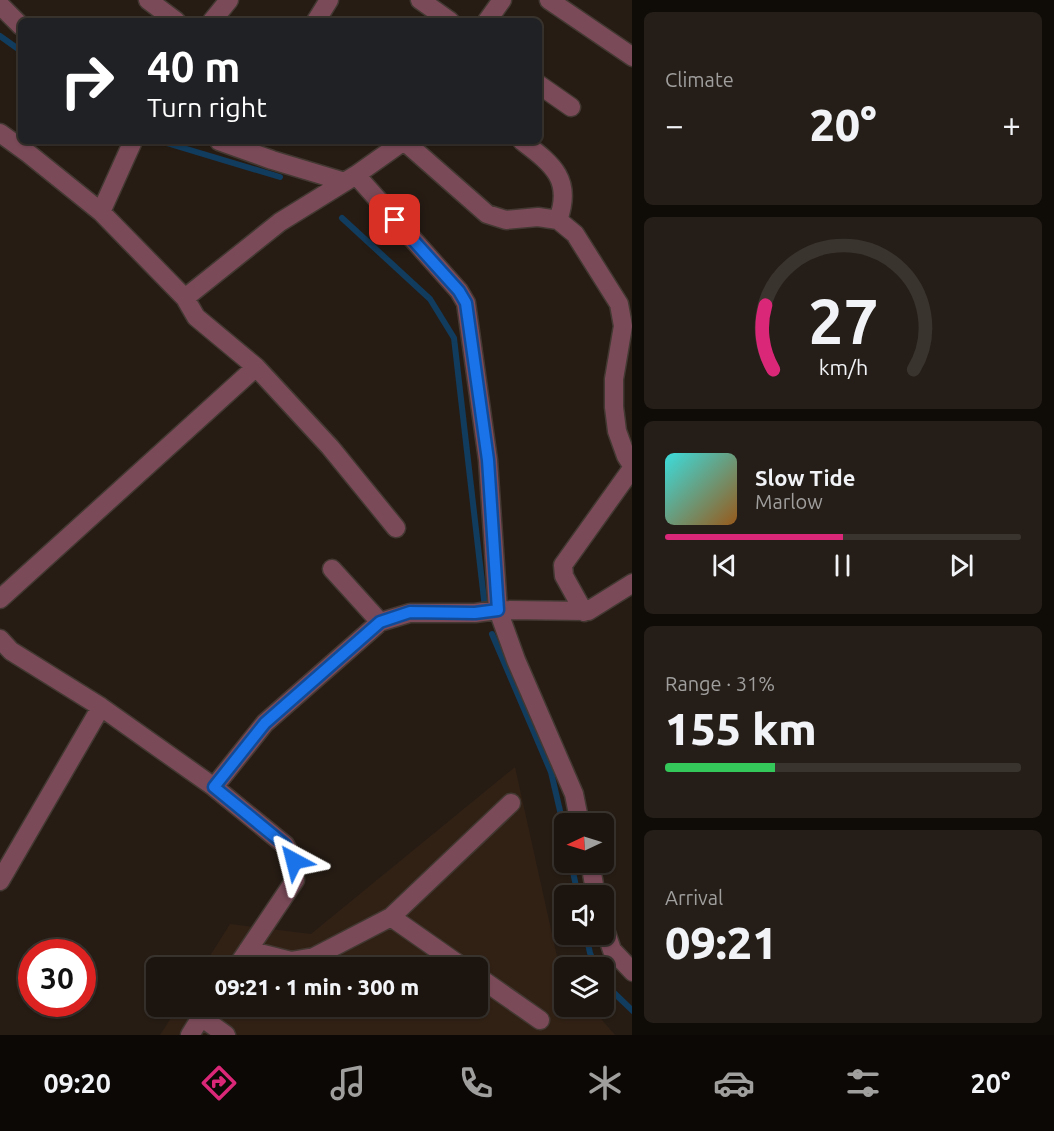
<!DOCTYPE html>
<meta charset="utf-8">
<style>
body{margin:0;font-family:Ubuntu,sans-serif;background:#251e18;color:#f1f3f6;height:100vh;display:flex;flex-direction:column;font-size:22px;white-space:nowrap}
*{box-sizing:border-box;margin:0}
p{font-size:20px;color:#a09f9e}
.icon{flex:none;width:33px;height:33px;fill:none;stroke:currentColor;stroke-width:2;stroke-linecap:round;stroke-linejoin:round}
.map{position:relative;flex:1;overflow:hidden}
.panel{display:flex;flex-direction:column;gap:12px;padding:12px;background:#0f0c08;width:422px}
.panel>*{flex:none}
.hud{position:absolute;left:18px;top:18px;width:524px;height:126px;border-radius:9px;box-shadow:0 2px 4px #0004,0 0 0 2px #3a342f;background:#202124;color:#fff;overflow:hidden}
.needle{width:39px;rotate:266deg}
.tools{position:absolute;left:554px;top:813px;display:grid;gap:12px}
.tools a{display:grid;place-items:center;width:60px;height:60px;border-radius:9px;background:#1c150f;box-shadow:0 2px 4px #0004,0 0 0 2px #3a342f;font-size:30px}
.speed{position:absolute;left:18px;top:939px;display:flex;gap:12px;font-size:30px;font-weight:700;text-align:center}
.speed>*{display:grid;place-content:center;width:78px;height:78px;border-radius:50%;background:#1c150f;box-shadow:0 2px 4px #0004,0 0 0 2px #3a342f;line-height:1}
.speed .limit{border:9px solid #d22;background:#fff;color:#111}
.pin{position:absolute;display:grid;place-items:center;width:51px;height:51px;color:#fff;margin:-26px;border-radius:12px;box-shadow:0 3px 9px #0006}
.me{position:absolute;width:66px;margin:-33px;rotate:322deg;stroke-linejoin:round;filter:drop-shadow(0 0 4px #0008)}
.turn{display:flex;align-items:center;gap:21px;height:126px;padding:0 30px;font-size:27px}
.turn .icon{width:78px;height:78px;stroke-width:2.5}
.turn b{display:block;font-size:42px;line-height:51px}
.big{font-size:45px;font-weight:800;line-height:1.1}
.panel .card{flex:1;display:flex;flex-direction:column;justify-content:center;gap:9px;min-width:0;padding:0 21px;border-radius:9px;background:#251e18}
.panel .dial{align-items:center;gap:0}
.dial svg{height:156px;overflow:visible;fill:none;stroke:#3a342f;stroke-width:7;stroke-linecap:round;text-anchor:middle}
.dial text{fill:#f1f3f6;stroke:none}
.song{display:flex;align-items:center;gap:18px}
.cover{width:72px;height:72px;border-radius:9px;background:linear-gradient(135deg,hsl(180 70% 55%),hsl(30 70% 35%))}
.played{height:6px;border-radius:3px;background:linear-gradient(90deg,#db2777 50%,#3a342f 50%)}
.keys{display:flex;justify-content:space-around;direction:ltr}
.heat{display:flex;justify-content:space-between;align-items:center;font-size:33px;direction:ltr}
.charge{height:9px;border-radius:4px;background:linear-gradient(90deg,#34c759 31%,#3a342f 0)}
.trip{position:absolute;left:146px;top:957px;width:342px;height:60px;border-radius:9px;background:#1c150f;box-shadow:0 2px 4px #0004,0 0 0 2px #3a342f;font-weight:800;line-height:60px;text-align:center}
.menu{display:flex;height:96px;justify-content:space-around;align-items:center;background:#0b0806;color:#a09f9e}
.menu .icon{width:42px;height:42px}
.menu .on{color:#db2777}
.menu b{font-size:27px;color:#f1f3f6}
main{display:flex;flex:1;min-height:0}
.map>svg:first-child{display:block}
.built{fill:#312115}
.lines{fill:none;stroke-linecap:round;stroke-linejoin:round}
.stream{stroke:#123c5d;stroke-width:6}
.minor-casing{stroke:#433932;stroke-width:21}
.minor{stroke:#7b4a59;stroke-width:18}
.route-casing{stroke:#114b97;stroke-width:15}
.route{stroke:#1a73e8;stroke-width:10}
</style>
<main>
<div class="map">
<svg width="633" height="1035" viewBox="0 0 633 1035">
<rect width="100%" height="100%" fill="#261c14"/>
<path class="built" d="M515 767 560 970 564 974V1006L591 1007 615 1035H160L178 1007 477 1006V968L203 967 230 924 311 934Z"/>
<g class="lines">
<path class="stream" d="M0 36 21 51
M160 141 280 177
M342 218 430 299 454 338 485 608
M492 634 551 772 564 828
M571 862 578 896
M586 934 590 953 596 968
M603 979 610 989 633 1011"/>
<g class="minor-casing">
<path id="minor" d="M148 0 176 21
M420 0 450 21
M549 0 633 57
M0 5 21 26
M212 21 229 0
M316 21 329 0
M487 21 502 0
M538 84 571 107
M0 133 29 154 101 212 185 298
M219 141 272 160 345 182
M404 141 487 214 506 220 538 217 558 220 575 234 619 304 623 326 614 379V407L617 431 626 456 633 467 563 565 564 576 584 612
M522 141C552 164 573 179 558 220
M356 175 459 291 466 303 488 460 498 610 516 660 574 794 580 824
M101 212 133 141
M256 367 330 447 396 528
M332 569 380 622
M0 599 256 367 196 317 185 298 280 222 356 175 404 141
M0 639 11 651 101 707 214 787 285 845 294 861 295 880 236 968
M214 787 265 723 380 622 410 613H475L498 610 588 611 633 583
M590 862 596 896
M0 881 101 707
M391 917 464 968
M603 924 612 950 633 972
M248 950 291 961 314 957 391 917 511 803
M477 976 540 1020
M201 1017 226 1035
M190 1035 208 1006"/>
</g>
<use href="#minor" class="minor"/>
</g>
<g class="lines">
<g class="route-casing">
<path id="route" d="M294 861 285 845 214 787 265 723 380 622 410 612 475 613 498 610 488 460 466 303 459 291 395 220"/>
</g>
<use href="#route" class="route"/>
</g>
</svg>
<div class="tools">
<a><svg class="needle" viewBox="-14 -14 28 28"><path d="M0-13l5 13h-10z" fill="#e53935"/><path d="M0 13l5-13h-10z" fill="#a09f9e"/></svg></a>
<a><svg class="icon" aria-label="sound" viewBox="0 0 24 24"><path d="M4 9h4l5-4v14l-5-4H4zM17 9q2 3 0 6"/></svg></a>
<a><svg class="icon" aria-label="layers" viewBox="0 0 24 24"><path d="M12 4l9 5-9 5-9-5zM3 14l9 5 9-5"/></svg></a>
</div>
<div class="speed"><div class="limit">30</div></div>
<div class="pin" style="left:395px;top:220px;background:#d93025"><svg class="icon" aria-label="arrive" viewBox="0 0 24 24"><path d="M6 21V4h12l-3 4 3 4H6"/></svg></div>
<svg class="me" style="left:294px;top:861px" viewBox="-20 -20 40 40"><path d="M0-17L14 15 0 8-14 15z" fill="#1a73e8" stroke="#fff" stroke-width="4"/></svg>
<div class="trip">09:21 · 1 min · 300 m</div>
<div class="hud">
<div class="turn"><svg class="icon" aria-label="right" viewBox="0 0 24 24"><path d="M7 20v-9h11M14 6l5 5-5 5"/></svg><div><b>40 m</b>Turn right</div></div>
</div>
</div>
<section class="panel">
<div class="card"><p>Climate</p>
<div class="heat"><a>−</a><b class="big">20°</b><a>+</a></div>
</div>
<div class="card dial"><svg viewBox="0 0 100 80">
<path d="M14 69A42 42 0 1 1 86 69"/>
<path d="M14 69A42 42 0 0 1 10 36" stroke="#db2777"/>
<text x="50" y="56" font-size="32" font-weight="700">27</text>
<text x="50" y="72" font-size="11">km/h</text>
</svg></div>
<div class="card">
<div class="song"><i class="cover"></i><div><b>Slow Tide</b><p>Marlow</p></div></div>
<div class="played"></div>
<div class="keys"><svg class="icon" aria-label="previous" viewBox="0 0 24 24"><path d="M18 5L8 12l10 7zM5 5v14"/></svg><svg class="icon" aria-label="pause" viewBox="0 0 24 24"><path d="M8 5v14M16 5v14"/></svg><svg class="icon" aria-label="next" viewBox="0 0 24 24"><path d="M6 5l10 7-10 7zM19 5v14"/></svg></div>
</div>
<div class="card"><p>Range · 31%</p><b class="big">155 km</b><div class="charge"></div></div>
<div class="card"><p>Arrival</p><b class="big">09:21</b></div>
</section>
</main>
<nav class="menu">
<b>09:20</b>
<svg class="icon on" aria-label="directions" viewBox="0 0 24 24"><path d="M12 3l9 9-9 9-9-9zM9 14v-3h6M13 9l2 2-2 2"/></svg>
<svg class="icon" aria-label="music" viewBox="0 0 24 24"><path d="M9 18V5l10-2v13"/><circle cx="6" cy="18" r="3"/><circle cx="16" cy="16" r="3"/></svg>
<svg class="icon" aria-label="phone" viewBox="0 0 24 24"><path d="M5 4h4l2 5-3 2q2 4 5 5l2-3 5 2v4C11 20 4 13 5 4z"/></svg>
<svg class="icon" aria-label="climate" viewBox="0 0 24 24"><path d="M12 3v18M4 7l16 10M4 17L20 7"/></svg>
<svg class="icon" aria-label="car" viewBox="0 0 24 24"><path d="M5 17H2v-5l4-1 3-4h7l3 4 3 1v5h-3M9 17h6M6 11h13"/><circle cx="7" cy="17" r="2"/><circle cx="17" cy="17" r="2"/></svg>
<svg class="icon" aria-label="filters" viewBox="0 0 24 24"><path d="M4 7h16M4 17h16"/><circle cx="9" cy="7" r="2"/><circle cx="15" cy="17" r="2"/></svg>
<b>20°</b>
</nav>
